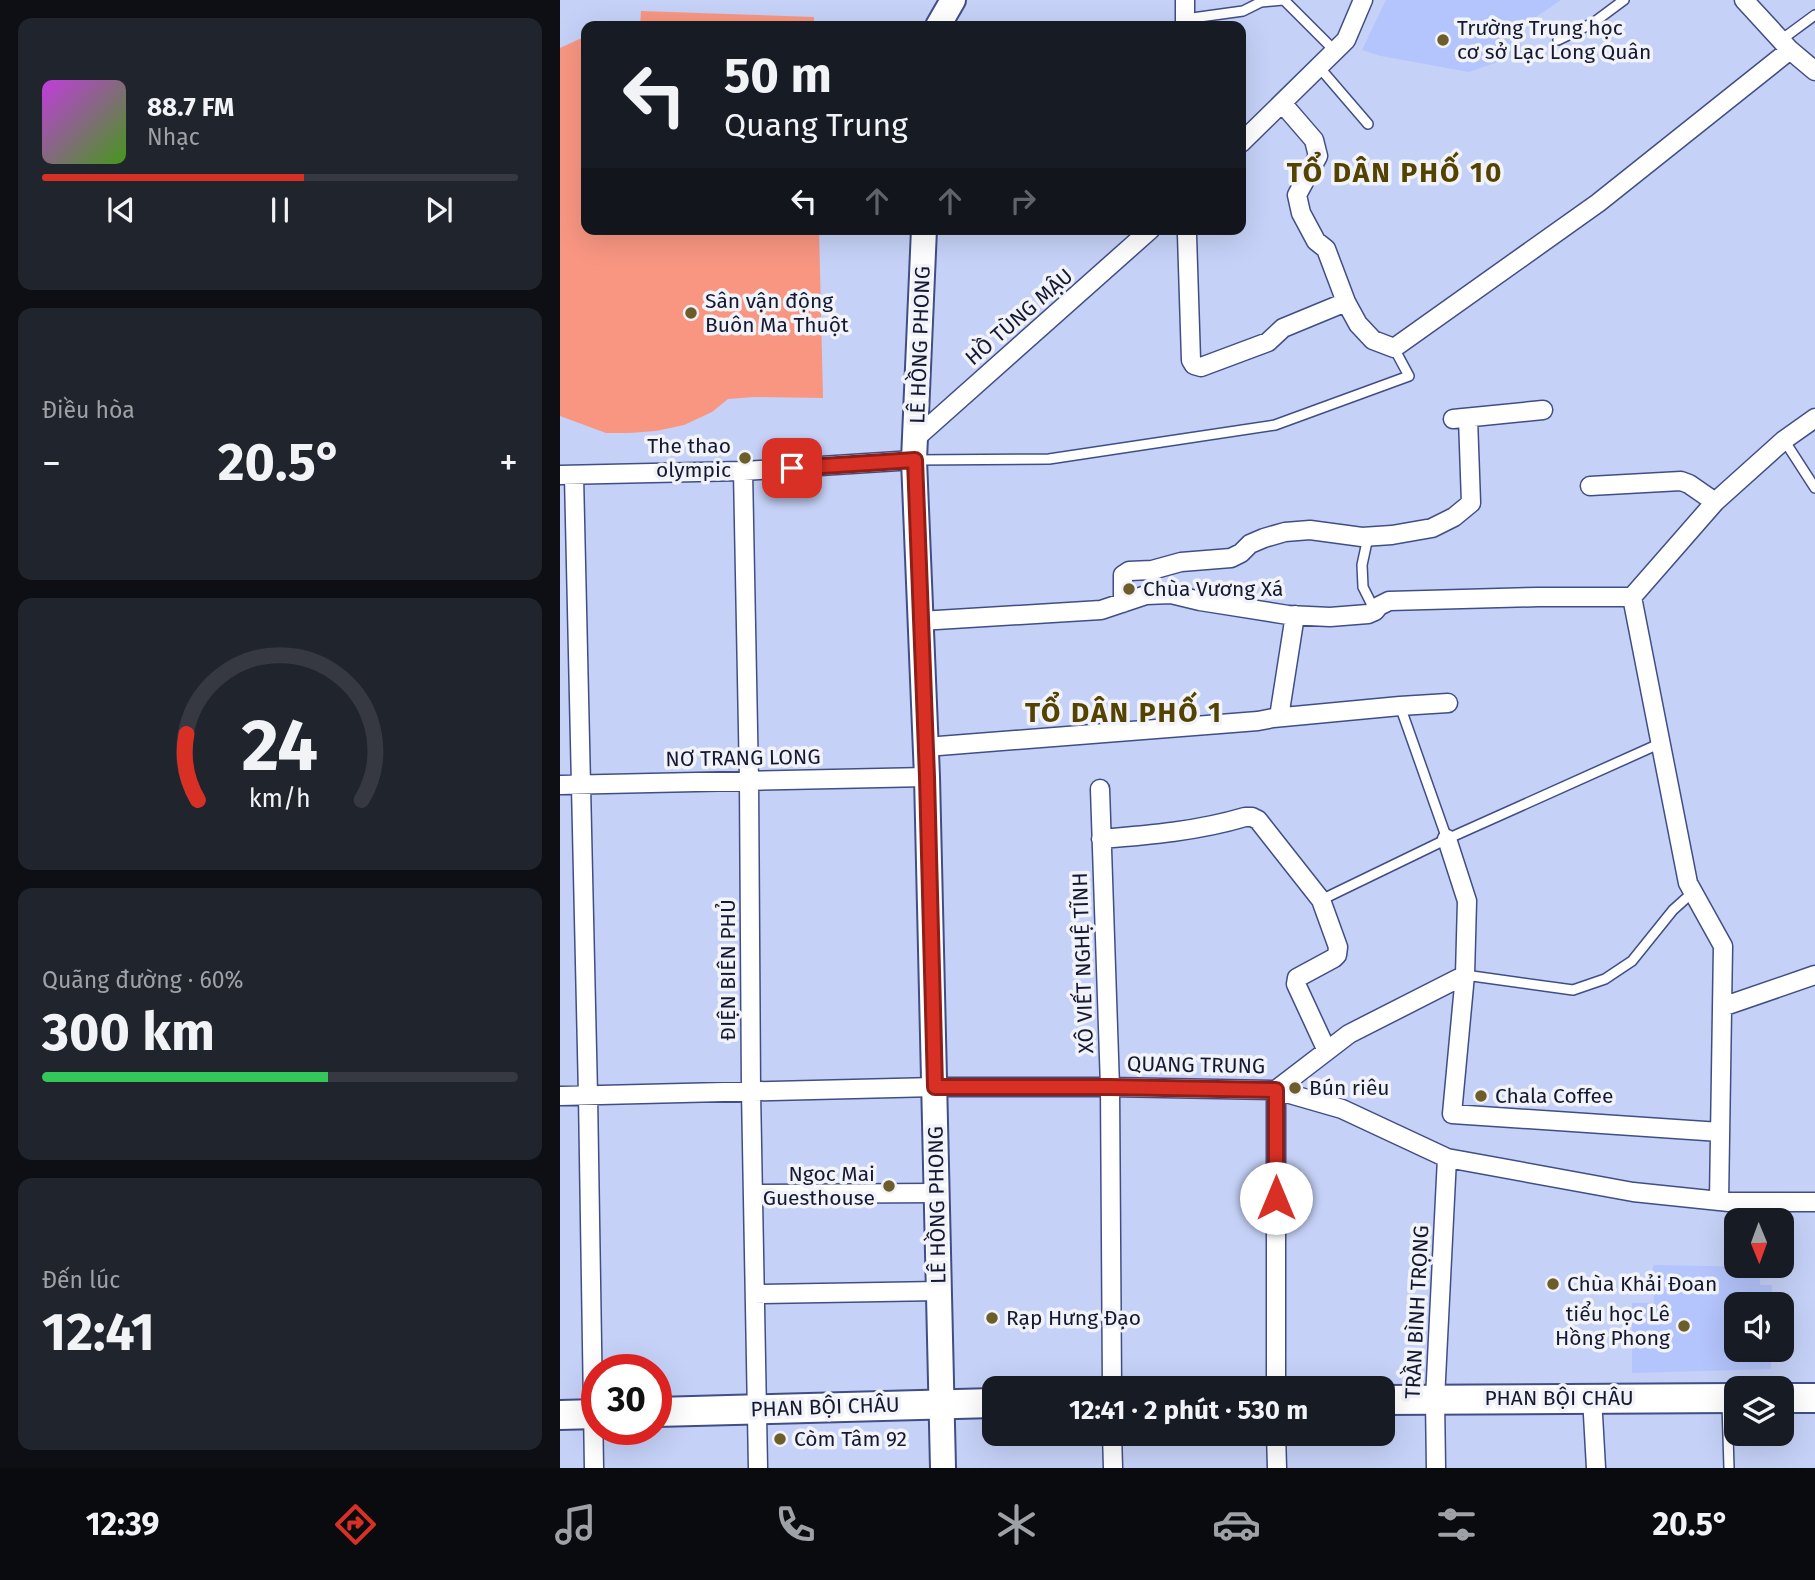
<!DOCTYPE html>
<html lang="vi">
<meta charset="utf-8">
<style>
body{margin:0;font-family:"Fira Sans",sans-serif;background:#20242c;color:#f1f3f6;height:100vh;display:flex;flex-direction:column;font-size:26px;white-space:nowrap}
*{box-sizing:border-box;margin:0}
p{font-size:23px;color:#9ea1a6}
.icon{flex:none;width:38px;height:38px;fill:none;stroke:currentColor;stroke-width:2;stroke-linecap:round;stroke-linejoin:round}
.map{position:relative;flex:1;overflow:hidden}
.details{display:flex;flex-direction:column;gap:18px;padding:18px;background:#0d0f14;width:560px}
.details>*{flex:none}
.top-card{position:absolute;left:21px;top:21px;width:665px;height:214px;border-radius:14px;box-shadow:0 7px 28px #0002;background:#171b24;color:#f1f3f6;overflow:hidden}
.needle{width:46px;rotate:179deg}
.tools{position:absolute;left:1164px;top:1208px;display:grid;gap:14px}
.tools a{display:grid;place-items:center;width:70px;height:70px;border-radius:14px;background:#171b24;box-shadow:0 7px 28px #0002;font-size:35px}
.speed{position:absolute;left:21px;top:1354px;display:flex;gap:14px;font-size:35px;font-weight:700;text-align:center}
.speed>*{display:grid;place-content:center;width:91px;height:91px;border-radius:50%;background:#171b24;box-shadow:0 7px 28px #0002;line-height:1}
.speed .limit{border:10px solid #d22;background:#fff;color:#111}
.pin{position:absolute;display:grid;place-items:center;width:60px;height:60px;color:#fff;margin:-30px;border-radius:14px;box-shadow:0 4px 10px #0006}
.me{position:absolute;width:77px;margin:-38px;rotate:0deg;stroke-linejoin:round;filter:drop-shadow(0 0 5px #0008)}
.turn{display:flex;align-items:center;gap:24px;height:147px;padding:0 28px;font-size:32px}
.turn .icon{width:91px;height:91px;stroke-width:2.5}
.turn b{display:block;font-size:49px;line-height:60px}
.lanes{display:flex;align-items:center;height:66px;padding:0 28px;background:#0003;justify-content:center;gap:35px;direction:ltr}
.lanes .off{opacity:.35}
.big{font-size:52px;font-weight:700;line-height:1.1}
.details .widget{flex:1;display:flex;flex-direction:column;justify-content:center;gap:10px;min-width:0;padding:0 24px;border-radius:14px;background:#20242c}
.details .dial{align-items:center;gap:0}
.dial svg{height:182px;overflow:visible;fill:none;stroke:#363941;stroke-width:7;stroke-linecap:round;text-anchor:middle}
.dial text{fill:#f1f3f6;stroke:none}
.song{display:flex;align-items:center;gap:21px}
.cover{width:84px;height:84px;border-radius:10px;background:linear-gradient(135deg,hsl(290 70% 55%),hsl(100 70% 35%))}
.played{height:7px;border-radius:4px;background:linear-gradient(90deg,#d93025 55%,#363941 55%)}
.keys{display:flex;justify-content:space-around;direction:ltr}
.heat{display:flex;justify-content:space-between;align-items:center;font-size:38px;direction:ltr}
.charge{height:10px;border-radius:5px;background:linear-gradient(90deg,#34c759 60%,#363941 0)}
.trip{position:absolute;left:422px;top:1376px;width:413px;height:70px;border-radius:14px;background:#171b24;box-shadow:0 7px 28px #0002;font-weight:700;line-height:70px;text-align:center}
.tab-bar{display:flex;height:112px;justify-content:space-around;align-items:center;background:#090b0e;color:#9ea1a6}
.tab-bar .icon{width:49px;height:49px}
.tab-bar .current{color:#d93025}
.tab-bar b{font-size:32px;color:#f1f3f6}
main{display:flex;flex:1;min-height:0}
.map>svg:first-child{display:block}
.built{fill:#b4c4fc}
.green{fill:#f89682}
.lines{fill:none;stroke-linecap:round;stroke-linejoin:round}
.lane-casing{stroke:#414e85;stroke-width:12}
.street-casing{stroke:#414e85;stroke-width:21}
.secondary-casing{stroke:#414e85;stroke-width:28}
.primary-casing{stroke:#414e85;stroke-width:32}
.lane{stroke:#fff;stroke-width:9}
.street{stroke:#fff;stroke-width:18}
.secondary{stroke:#fff;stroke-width:24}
.primary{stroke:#fff;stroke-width:28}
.route-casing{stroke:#8d1f18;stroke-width:18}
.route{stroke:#d93025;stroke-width:12}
.poi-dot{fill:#6d5d2b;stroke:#f1f3f9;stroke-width:2.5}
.labels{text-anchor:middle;stroke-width:7;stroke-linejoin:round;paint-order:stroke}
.poi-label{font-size:21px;fill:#141931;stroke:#f1f3f9;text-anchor:start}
.street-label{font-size:21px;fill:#141931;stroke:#f1f3f9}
.district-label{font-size:28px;font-weight:bold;letter-spacing:2px;fill:#534200;stroke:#f1f3f9}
</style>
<main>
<section class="details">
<div class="widget">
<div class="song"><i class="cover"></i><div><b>88.7 FM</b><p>Nhạc</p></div></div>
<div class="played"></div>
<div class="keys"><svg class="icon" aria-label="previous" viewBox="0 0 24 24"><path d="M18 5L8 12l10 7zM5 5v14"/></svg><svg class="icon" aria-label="pause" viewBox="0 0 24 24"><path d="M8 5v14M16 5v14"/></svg><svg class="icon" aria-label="next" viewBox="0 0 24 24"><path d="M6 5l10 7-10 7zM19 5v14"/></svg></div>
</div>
<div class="widget"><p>Điều hòa</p>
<div class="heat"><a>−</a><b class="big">20.5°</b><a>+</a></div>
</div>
<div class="widget dial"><svg viewBox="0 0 100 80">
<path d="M14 69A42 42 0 1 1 86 69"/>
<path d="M14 69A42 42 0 0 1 9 40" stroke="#d93025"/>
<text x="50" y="56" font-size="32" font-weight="700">24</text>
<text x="50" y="72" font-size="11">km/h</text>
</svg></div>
<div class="widget"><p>Quãng đường · 60%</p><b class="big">300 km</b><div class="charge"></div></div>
<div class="widget"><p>Đến lúc</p><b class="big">12:41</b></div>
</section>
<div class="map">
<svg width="1255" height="1468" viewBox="0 0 1255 1468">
<rect width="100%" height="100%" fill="#c5d1f7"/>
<path class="built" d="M826 0H1001L958 29 963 53 909 72 821 56 802 50Z
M1093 1265 1200 1267V1285H1212V1304H1176V1349H1211V1369L1072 1373V1303H1094Z"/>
<path class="green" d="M81 11 254 17V26H80Z
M26 36V229H259L263 398 194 397 168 399 152 412 124 425 96 431 69 433H46L0 416V48Z"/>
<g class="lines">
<g class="lane-casing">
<path id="lane" d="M724 0 775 51
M625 19 683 11 701 2 723 0
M998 40 1033 23 1064 0
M1221 40 1255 15
M759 67 808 124
M1224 440 1255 488
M355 460 489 459 715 425 849 376 834 348
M808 537 802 565 803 587 815 611
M840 706 887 839
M761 900 887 839 1101 743
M905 975 1013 990 1045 979 1072 961 1113 910 1133 892
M1167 1403 1169 1468"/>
</g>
<g class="street-casing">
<path id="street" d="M625 0V26
M1184 0 1230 50 1255 71
M722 103 754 140 758 156 737 195 741 213 756 241 766 249 786 302 798 324 813 340 834 348 1038 203 1230 50
M681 143 786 40 803 0
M627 235 631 360 634 365 641 367 708 342 723 328 786 302
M893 419 983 410
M356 438 591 229
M183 471 189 781 191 1091 198 1468
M0 475 183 471 354 460
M14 476 28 1095 34 1468
M1030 486 1121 481 1129 484 1155 502
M1072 597 1128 883 1163 946 1159 1201
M563 603V575L569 571 592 570 621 562 671 558 681 553 690 544 704 538 725 532 750 530 802 537 832 535 872 528 894 517 911 503 908 418
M360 621 541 610 586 595 611 594 640 601 728 615 770 617 808 614 815 611 819 606 829 601 978 597H1072L1155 502 1224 440 1255 418
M719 717 735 615
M366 747 698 721 713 718 840 706 888 703
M0 785 367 777
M540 789 550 1087 552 1388
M541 839C590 835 638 831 685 817H692L698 820 761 900 778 947 777 955 774 958 737 978 736 984 767 1051
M887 839 907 901 905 975 892 1114 1160 1132
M1162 1007 1255 975
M0 1096 375 1087H550L716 1090 782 1109 887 1158 1073 1192 1169 1202H1255
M193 1194 377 1193
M195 1294 379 1291
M716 1388V1090L789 1034 905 975
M1032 1397 1036 1468
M552 1433 553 1468
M716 1433 717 1468
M876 1468 875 1399 887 1158"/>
</g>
<g class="secondary-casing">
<path id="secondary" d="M378 26 393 0
M364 229 354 460 367 777 383 1468"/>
</g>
<g class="primary-casing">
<path id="primary" d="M1222 1398H1255
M822 1400 1176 1398
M96 1412 434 1403
M0 1415 37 1414"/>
</g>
<use href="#lane" class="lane"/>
<use href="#street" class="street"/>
<use href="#secondary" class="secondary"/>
<use href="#primary" class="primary"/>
</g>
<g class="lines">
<g class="route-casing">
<path id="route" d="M232 468 355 460 367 777 375 1087H550L716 1090V1198"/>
</g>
<use href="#route" class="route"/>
</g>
<g class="poi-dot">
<circle cx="883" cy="40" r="7"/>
<circle cx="131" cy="313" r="7"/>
<circle cx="185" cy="458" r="7"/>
<circle cx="569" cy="589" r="7"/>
<circle cx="735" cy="1088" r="7"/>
<circle cx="921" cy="1096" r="7"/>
<circle cx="329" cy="1186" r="7"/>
<circle cx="993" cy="1284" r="7"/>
<circle cx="432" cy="1318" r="7"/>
<circle cx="1124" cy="1326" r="7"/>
<circle cx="220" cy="1439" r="7"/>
</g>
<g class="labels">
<g class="poi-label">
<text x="897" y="35">Trường Trung học<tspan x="897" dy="24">cơ sở Lạc Long Quân</tspan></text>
<text x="145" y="308">Sân vận động<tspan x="145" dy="24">Buôn Ma Thuột</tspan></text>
<text x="171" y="453" text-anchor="end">The thao<tspan x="171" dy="24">olympic</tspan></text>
<text x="583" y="596">Chùa Vương Xá</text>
<text x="749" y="1095">Bún riêu</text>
<text x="935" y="1103">Chala Coffee</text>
<text x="315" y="1181" text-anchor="end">Ngoc Mai<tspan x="315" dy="24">Guesthouse</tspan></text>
<text x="1007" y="1291">Chùa Khải Đoan</text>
<text x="1110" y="1321" text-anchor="end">tiểu học Lê<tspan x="1110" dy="24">Hồng Phong</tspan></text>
<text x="446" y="1325">Rạp Hưng Đạo</text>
<text x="234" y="1446">Còm Tâm 92</text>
</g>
<g class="street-label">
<text transform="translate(459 317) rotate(-41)" y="7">HỒ TÙNG MẬU</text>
<text transform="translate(360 345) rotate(-88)" y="7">LÊ HỒNG PHONG</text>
<text transform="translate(183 758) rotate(-1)" y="7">NƠ TRANG LONG</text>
<text transform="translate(523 963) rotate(-92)" y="7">XÔ VIẾT NGHỆ TĨNH</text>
<text transform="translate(168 970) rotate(-90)" y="7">ĐIỆN BIÊN PHỦ</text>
<text transform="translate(636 1065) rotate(1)" y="7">QUANG TRUNG</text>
<text transform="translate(377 1205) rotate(-91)" y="7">LÊ HỒNG PHONG</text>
<text transform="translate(857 1312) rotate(-87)" y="7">TRẦN BÌNH TRỌNG</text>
<text x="999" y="1405">PHAN BỘI CHÂU</text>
<text transform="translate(265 1407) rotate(-2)" y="7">PHAN BỘI CHÂU</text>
</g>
<g class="district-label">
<text x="835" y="182">TỔ DÂN PHỐ 10</text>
<text x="564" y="722">TỔ DÂN PHỐ 1</text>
</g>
</g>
</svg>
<div class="tools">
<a><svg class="needle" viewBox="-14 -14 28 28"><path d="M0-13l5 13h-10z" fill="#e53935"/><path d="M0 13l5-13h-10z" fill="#9ea1a6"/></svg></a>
<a><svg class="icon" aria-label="sound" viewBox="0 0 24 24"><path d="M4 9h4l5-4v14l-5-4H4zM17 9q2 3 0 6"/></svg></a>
<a><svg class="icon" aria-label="layers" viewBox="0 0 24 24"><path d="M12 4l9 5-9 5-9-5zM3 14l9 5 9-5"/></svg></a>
</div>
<div class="speed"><div class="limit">30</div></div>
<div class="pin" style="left:232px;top:468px;background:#d93025"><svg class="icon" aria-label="arrive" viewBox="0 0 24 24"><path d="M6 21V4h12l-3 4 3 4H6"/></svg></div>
<svg class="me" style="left:716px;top:1198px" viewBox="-20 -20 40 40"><circle r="19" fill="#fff"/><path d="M0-13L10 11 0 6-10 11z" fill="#d93025"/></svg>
<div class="trip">12:41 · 2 phút · 530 m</div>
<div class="top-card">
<div class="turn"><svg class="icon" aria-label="left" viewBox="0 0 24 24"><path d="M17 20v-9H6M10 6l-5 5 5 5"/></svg><div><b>50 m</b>Quang Trung</div></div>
<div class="lanes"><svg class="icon" aria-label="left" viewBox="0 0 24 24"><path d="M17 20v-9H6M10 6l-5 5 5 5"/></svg><svg class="icon off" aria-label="ahead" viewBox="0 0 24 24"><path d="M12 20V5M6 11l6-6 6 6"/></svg><svg class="icon off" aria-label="ahead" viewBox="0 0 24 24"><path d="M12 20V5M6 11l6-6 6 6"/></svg><svg class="icon off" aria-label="right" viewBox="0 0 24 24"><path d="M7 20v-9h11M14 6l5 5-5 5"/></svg></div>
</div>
</div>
</main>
<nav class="tab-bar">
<b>12:39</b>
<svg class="icon current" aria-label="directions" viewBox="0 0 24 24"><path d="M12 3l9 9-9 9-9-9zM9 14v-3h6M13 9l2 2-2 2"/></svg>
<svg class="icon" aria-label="music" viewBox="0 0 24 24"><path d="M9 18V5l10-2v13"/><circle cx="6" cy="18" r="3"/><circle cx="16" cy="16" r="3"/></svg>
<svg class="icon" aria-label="phone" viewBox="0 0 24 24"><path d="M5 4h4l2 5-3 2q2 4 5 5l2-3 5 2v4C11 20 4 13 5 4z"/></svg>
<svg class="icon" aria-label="climate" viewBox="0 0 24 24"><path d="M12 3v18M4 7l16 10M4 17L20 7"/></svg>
<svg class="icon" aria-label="car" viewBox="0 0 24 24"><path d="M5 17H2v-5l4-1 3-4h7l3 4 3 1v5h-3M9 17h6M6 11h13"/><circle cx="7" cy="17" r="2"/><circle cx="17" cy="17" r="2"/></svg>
<svg class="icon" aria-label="filters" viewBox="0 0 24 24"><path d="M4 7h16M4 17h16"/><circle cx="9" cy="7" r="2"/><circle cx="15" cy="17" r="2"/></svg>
<b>20.5°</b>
</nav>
